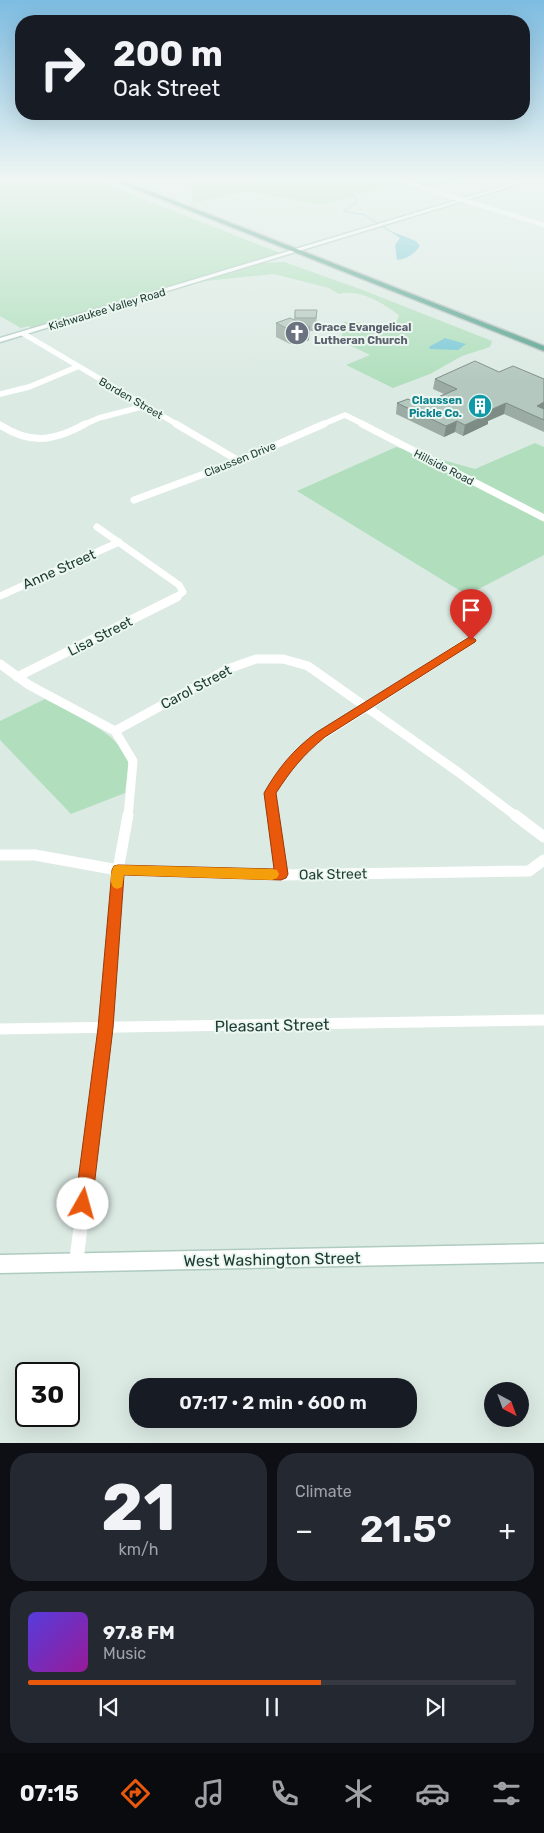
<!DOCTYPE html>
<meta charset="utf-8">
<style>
body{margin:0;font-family:Rubik,sans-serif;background:#242831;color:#f1f3f6;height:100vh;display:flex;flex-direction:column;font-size:19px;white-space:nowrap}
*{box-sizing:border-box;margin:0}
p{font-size:16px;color:#9ea1a6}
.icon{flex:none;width:28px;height:28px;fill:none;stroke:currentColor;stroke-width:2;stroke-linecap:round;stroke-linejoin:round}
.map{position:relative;height:1443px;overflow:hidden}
.sheet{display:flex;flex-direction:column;gap:10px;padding:10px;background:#0d0f14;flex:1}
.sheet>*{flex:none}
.banner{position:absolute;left:15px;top:15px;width:515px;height:105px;border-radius:20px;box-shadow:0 5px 20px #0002;background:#171b24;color:#f1f3f6;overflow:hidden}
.needle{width:32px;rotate:139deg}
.fabs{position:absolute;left:484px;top:1382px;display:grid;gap:10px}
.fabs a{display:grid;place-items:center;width:45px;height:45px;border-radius:50%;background:#171b24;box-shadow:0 5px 20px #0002;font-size:25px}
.speed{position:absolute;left:15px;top:1362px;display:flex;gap:10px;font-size:25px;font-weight:700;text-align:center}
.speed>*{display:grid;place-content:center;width:65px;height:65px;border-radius:50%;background:#171b24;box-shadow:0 5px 20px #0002;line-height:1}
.speed .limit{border:2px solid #111;border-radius:8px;background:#fff;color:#111}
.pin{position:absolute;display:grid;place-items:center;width:42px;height:42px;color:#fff;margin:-51px -21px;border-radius:50% 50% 50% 0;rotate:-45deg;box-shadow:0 0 5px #0007}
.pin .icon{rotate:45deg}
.me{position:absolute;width:55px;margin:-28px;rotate:7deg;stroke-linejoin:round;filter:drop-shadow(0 0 4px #0008)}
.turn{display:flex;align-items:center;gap:18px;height:105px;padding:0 15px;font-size:22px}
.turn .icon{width:65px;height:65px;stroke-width:2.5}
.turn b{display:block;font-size:35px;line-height:42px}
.big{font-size:38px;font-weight:600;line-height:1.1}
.sheet .tile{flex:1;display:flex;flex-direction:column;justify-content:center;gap:8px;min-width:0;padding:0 18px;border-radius:20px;background:#242831}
.sheet .dial{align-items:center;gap:0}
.dial b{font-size:65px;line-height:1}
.song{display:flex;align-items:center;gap:15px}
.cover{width:60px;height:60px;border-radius:8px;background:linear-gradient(135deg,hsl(250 70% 55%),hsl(300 70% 35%))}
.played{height:5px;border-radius:2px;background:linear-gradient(90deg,#ea580c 60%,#363941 60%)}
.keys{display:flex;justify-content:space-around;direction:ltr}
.heat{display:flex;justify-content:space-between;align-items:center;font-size:28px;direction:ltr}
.sheet .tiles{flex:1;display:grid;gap:10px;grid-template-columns:1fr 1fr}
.tile:last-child{grid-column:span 2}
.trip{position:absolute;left:129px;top:1378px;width:288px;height:50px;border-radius:20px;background:#171b24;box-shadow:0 5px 20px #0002;font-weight:600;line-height:50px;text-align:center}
.dock{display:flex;height:80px;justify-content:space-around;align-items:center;background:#090b0e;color:#9ea1a6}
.dock .icon{width:35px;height:35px}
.dock .current{color:#ea580c}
.dock b{font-size:22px;color:#f1f3f6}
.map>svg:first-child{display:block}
.green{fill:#b1dfbd}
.water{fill:#7cc9d7}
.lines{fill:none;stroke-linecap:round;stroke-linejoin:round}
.stream{stroke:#7cc9d7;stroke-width:1}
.secondary-casing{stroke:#aecbc0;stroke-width:3}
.primary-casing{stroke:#bbc4c2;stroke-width:3}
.street-far5{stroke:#fff;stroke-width:4.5}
.street-far4{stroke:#fff;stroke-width:5.5}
.street-far3{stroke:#fff;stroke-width:7}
.street-far2{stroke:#fff;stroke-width:9}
.street-far1{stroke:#fff;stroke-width:11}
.street{stroke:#fff;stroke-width:14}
.secondary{fill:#fff;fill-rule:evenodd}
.primary{fill:#5ba591;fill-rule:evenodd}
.wall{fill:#9baca4}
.shaded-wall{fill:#7e8c86}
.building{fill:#b4c8bf;stroke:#7e8c86}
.route{fill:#ea580c;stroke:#983908}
.slow{fill:#f59e0b}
.labels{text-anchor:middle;stroke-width:4;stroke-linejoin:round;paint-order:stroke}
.far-street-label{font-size:11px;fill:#1c3b32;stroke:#ecf7f1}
.far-worship-label{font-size:11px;font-weight:bold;fill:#5b616d;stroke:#ecf7f1;text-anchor:start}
.far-culture-label{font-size:11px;font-weight:bold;fill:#0d838f;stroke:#ecf7f1;text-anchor:end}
.street-label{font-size:14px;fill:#1c3b32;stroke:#ecf7f1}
.near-street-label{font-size:16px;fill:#1c3b32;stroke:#ecf7f1}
</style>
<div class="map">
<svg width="544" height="1443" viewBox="0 0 544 1443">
<rect width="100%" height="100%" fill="#dceae4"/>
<path class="green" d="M0 180H95L280 253 33 328 29 326 21 328 0 316Z
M190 180H465L418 190 395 185 321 205 247 191 193 203Z
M284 262 360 289 492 341 490 347 462 356 430 374 393 388 346 365 370 355 341 341 344 322 354 321 370 326H395L399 315C383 303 359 288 339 294L329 288 274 274 205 281 265 263Z
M535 443 544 447V555L467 595 297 491 396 447 475 469Z
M45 699C67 711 124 735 128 762 129 771 126 784 125 793L71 814 0 740V721Z"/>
<path class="water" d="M388 230 416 241 420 246C414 254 407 259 397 260L395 245 400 238Z
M445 338 466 344 458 350 430 349 429 347Z"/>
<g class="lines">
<path class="stream" d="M373 180 372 183 374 184 372 186 347 192V195L356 198V203L343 211 365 215 390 231"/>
<g class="secondary-casing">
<path id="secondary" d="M524 180H532L0 342V338Z
M544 1244V1262L0 1273V1255Z"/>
</g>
<g class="primary-casing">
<path id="primary" d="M113 180H121L544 346V351Z"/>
</g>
<path class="street-far5" d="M398 180 544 225"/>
<path class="street-far4" d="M24 334 178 425
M0 394 29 387 77 367
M83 425 99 418 145 406
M321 425 345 415 365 425"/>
<path class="street-far3" d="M176 424 239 461
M362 424 544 518
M0 425C31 445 54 441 85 424
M134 500 239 461 324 424
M97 527 179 585 183 592 175 598
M0 596 119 542"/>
<path class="street-far2" d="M0 664 29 685 115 731 133 761 128 817
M17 677 177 597
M115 731 228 669 256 659H283L308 666 458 772 517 817
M273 817 270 793 292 761 313 741 471 640"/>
<path class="street-far1" d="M273 815 281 875
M515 815 544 837
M0 855H35L118 870 281 875 529 871 544 860
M0 1029 544 1020
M98 1093 106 1028 118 870 128 815"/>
<path class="street" d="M76 1263 98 1092"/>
<use href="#secondary" class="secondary"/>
<use href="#primary" class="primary"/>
</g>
<path class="wall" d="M295 310H317L316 331H309V340L298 344H290L276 337V323L294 320Z
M499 372 544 379V432L504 414 488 421V424L463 436 455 432 444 437 396 414 397 403 420 405 444 394 433 389 435 379Z"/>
<path class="shaded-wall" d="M310 327 309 340 298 344V331Z
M544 402V412L535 416 537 406Z
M506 403 504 414 488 421V424L463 436 465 425 486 412Z
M457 421 455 432 444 437 446 426Z"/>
<path class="building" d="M295 310H317L316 318H295Z
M290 318 310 327 298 331 290 330 276 323Z
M475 361 499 372 513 366 544 379V402L537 406 544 409V420L506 403 486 412 489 414 465 425 457 421 446 426 397 403 408 399 420 405 457 389 435 379Z"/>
<linearGradient id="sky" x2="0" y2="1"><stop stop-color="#7dbce1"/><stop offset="0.47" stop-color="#eff6f3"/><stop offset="1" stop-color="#eff6f3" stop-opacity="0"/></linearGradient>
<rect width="544" height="382" fill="url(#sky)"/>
<path class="route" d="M471 636 476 640 475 642 325 737C303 755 291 770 276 793L288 874 286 878 281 880 124 875 113 1028 92 1204 89 1210 83 1213 77 1210 75 1204 98 1028 112 870 114 866 118 865 274 869 264 793C278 768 294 749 317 732Z"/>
<path class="slow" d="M118 865 272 869 277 870 279 874 277 878 272 880 124 875 122 887 117 889 113 887C109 881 111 872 114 866Z"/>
<defs>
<g id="church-disc" transform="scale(1.25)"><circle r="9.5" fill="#6b7280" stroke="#ecf7f1"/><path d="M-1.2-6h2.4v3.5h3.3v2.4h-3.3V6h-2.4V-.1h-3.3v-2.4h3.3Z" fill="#fff"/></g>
<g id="building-disc" transform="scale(1.25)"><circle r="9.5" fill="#0f9aa8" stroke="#ecf7f1"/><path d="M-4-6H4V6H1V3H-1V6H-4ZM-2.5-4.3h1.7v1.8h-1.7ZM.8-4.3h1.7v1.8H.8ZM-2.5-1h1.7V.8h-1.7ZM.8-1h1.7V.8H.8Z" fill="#fff"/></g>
</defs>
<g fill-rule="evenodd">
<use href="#church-disc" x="297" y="333"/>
<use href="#building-disc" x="480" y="406"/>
</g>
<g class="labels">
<g class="far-street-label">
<text transform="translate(107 309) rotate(-17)" y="4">Kishwaukee Valley Road</text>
<text transform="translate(131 398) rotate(30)" y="4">Borden Street</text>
<text transform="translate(240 459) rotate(-22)" y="4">Claussen Drive</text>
<text transform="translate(444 467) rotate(27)" y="4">Hillside Road</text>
</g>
<g class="far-worship-label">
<text x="314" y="331">Grace Evangelical<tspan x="314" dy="13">Lutheran Church</tspan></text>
</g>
<g class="far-culture-label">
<text x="462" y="404">Claussen<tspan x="462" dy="13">Pickle Co.</tspan></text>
</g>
<g class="street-label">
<text transform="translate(59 569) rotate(-24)" y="5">Anne Street</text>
<text transform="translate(100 636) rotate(-27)" y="5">Lisa Street</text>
<text transform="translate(196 687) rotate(-28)" y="5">Carol Street</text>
<text transform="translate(333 874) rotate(-1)" y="5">Oak Street</text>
</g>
<g class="near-street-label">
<text transform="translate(272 1025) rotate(-1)" y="6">Pleasant Street</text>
<text transform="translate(272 1259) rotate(-1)" y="6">West Washington Street</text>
</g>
</g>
</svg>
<div class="fabs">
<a><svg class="needle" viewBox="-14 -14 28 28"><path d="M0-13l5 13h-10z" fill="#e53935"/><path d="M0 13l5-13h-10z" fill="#9ea1a6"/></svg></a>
</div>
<div class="speed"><div class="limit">30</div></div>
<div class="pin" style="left:471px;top:640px;background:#d93025"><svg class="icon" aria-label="arrive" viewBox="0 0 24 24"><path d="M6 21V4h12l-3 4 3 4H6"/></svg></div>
<svg class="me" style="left:83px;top:1204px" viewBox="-20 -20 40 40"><circle r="19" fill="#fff"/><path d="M0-13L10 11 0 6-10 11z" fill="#ea580c"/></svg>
<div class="trip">07:17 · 2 min · 600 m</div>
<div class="banner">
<div class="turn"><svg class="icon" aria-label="right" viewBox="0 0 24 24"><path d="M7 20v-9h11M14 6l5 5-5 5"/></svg><div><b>200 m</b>Oak Street</div></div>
</div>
</div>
<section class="sheet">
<div class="tiles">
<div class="tile dial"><b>21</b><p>km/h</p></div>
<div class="tile"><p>Climate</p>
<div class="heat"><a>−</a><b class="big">21.5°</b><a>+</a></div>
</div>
<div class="tile">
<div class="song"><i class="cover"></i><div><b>97.8 FM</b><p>Music</p></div></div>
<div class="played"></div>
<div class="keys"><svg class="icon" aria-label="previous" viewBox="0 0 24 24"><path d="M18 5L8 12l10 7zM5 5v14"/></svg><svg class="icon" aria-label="pause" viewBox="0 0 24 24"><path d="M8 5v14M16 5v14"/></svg><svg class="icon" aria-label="next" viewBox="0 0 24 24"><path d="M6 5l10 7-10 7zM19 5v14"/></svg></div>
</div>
</div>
</section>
<nav class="dock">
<b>07:15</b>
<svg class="icon current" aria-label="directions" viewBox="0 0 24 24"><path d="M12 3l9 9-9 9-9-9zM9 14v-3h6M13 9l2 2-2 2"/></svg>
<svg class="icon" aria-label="music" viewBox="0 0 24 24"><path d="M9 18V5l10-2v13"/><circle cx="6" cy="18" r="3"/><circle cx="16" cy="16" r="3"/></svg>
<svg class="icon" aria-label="phone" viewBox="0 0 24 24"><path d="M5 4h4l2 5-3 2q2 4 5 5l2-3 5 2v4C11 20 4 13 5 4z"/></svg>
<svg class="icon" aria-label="climate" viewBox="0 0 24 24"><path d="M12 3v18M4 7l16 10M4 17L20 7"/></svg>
<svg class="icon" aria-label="car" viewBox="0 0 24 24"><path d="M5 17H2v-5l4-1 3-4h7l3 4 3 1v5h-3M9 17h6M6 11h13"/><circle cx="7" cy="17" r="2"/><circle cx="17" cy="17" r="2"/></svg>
<svg class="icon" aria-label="filters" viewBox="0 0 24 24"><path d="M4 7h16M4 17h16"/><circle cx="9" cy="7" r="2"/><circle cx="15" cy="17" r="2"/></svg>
</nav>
